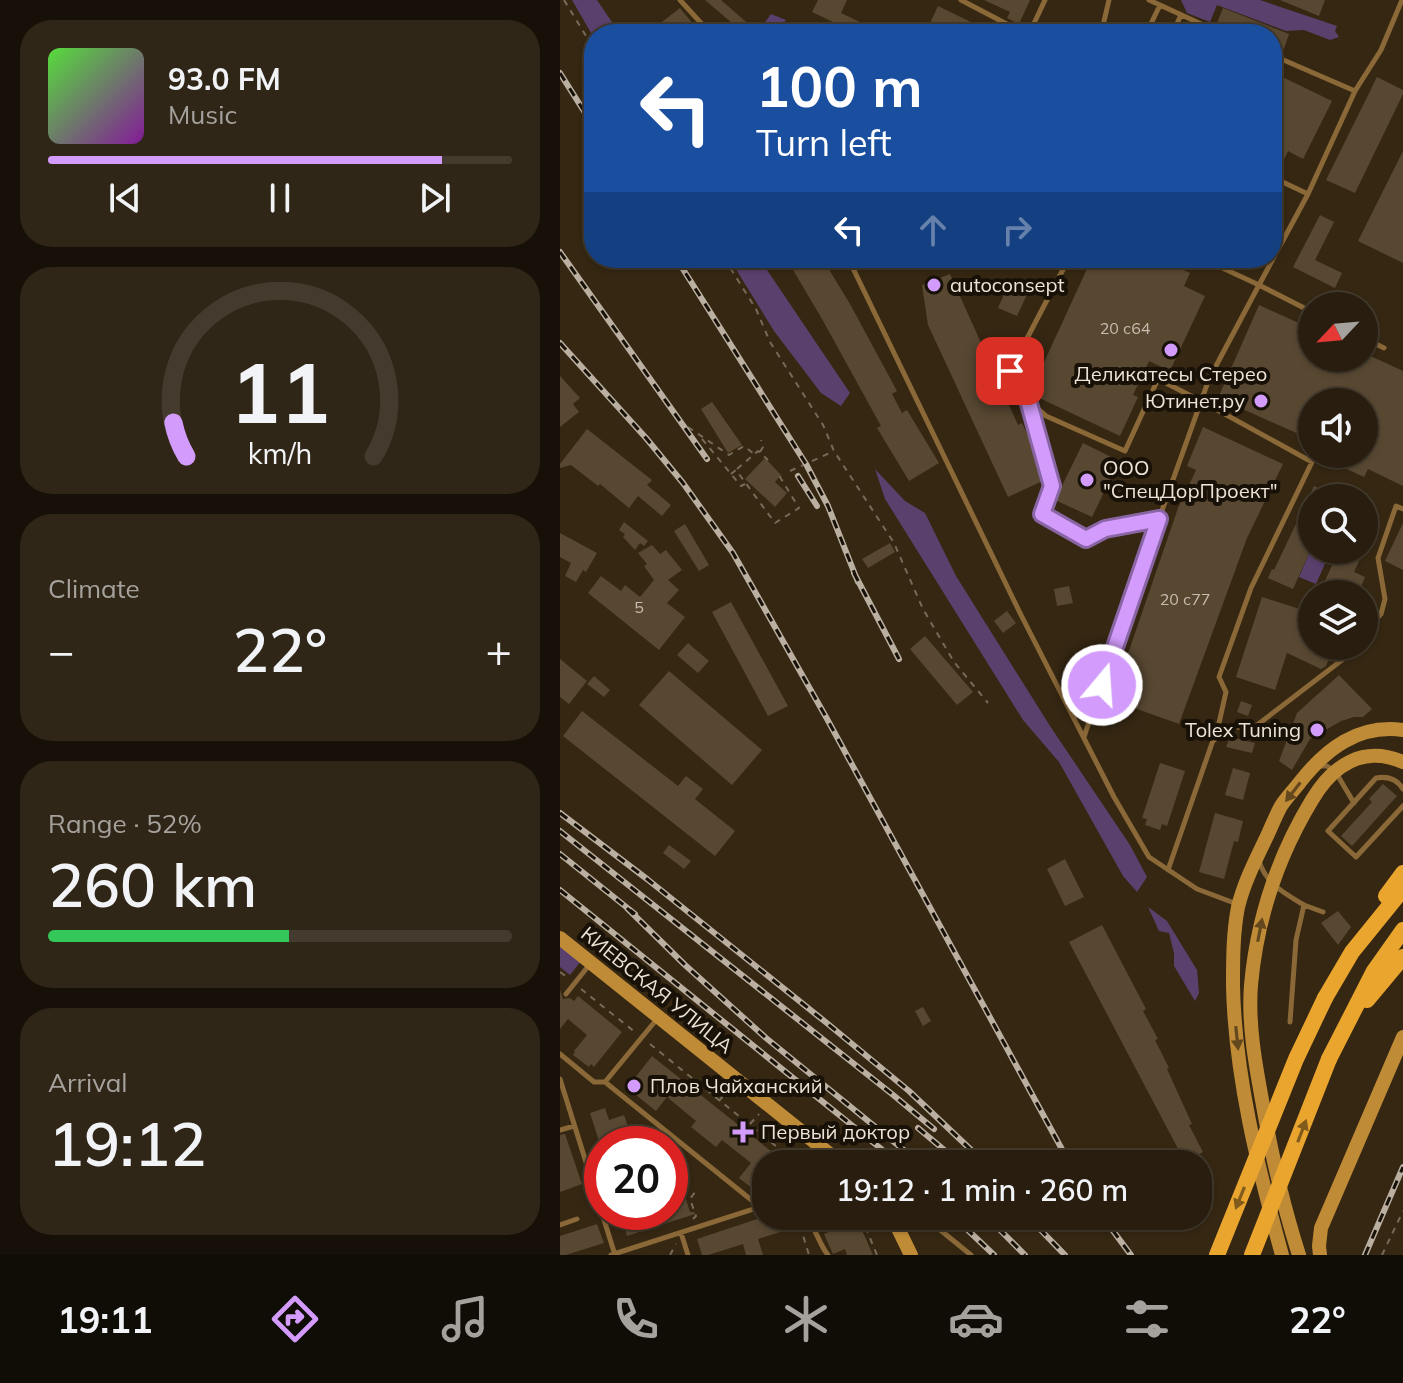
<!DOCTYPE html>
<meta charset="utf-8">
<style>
body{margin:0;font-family:Mulish,sans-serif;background:#302617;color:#f1f3f6;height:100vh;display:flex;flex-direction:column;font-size:30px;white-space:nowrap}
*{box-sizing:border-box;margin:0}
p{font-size:26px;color:#a5a29e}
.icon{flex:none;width:44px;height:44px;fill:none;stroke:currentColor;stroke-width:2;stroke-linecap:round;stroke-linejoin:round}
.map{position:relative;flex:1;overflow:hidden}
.panel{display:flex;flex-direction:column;gap:20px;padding:20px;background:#161008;width:560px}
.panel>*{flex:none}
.top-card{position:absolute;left:24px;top:24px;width:698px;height:244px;border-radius:32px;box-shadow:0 2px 6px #0004,0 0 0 2px #443b2e;background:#1a4fa0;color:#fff;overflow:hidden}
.needle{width:52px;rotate:244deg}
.buttons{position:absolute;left:738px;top:292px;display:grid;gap:16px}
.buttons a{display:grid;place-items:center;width:80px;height:80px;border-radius:50%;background:#281d0e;box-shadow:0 2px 6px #0004,0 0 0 2px #443b2e;font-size:40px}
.speed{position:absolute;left:24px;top:1126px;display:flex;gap:16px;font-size:40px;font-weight:700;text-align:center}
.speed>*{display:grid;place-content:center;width:104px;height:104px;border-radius:50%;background:#281d0e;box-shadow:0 2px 6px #0004,0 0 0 2px #443b2e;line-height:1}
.speed .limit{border:12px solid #d22;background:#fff;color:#111}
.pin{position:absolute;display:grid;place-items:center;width:68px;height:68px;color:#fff;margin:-34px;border-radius:16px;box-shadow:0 4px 12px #0006}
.me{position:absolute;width:88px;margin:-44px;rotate:18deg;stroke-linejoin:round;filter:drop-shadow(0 0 6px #0008)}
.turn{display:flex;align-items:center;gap:28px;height:168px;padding:0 40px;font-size:36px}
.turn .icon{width:104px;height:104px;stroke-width:2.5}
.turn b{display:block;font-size:56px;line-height:68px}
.lanes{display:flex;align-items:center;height:76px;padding:0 40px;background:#0003;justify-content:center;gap:40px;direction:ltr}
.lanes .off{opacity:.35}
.big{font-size:60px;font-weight:600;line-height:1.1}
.panel .widget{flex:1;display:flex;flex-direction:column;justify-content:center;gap:12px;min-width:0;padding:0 28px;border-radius:32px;background:#302617}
.panel .dial{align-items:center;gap:0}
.dial svg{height:208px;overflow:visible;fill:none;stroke:#443b2e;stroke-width:7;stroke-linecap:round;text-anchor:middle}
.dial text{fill:#f1f3f6;stroke:none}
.song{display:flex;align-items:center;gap:24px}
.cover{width:96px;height:96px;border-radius:12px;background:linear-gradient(135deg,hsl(110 70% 55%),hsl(290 70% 35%))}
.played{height:8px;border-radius:4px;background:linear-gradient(90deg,#d39cfc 85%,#443b2e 85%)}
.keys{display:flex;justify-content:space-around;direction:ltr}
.heat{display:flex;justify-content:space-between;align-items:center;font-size:44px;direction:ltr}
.charge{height:12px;border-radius:6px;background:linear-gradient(90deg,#34c759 52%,#443b2e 0)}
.trip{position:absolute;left:192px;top:1150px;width:460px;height:80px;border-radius:32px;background:#281d0e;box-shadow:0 2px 6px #0004,0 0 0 2px #443b2e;font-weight:600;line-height:80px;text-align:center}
.menu{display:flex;height:128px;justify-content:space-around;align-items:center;background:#100c06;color:#a5a29e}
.menu .icon{width:56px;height:56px}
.menu .active{color:#d39cfc}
.menu b{font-size:36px;color:#f1f3f6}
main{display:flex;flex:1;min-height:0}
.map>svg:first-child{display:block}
.green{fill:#5a406d}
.building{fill:#584832}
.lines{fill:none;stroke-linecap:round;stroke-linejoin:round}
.path{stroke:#766a58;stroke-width:2;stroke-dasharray:6 6;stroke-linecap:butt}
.lane{stroke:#8a6838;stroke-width:5}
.secondary{stroke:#c08b36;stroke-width:14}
.primary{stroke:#eaa52f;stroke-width:16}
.rail-casing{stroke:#baafa0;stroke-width:6}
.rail{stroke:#181108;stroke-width:3;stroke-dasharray:9;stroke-linecap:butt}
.primary-bridge{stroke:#eaa52f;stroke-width:16}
.oneway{fill:#64481d}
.oneway2{fill:#815b1c}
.route-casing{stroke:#8965a4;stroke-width:20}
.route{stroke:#d39cfc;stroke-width:14}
.poi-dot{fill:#d39cfc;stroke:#181108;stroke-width:3}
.labels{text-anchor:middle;stroke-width:8;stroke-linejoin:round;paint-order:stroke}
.number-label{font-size:16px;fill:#c8bcae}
.poi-label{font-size:20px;fill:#ede3d7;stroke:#181108;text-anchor:start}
.street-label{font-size:20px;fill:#ede3d7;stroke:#181108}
</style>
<main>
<section class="panel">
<div class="widget">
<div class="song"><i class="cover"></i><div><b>93.0 FM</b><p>Music</p></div></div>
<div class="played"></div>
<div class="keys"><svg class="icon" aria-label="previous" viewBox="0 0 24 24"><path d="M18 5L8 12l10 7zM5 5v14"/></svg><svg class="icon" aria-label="pause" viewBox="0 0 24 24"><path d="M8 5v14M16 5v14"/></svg><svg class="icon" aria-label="next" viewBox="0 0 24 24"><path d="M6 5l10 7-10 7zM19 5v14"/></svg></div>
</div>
<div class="widget dial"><svg viewBox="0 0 100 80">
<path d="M14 69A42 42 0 1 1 86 69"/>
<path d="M14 69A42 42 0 0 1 9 56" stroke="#d39cfc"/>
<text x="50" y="56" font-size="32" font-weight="700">11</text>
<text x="50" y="72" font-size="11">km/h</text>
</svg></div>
<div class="widget"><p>Climate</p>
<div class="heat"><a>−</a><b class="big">22°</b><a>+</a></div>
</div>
<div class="widget"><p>Range · 52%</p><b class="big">260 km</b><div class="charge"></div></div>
<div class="widget"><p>Arrival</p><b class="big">19:12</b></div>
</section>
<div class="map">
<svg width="843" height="1255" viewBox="0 0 843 1255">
<rect width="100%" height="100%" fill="#352712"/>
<path class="green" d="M12 0H37L60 34H34V38Z
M621 0H700L777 26 775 31 779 37 770 40 744 30 726 31 657 5 650 22 627 13Z
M211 14 226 20 215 34H199L197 33Z
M169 258H199L290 393 281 406 261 393 214 331Z
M315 469 345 501 365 513 396 576 490 726 570 845 587 877 577 892 563 876 499 762 463 720 325 499Z
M752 547V550H771L756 584 739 577Z
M588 907 607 921 637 970 639 993 635 1001 614 966V953L609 933 599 931Z
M0 945 21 961 10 975 0 967Z"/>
<path class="building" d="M145 0H161L200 34H185Z
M258 0H287L281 13 325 34H298L252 12Z
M424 0H470L459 24 447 18 450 12Z
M720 0H765L759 16Z
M378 6 419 26 415 34H365Z
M120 8 123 12 142 34H123L115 24 105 33 98 25Z
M663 8 729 34 724 49 712 44V34H685L657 23Z
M234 24 253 34H228Z
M712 72 772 101 743 159 728 151 723 162 712 156Z
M817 77 843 90V94L795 193 766 180Z
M843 151V263L798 241Z
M760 215 774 222 755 260 782 273 775 288 733 267Z
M226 258H262L290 304 337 391 332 394 342 413 347 410 379 463 349 481 317 428 321 426 262 319Z
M532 258H598L630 273 624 286 645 296 610 371 589 361 573 395 578 397 560 436 475 396 479 386 474 384Z
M390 274 458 425 462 423 479 459 485 480 448 497 368 325 362 285Z
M450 281 469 290 457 316 438 308Z
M699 305 752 329V358H804V353L843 371V486L808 469 804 477 774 463 778 454H804V402H752V440L658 398Z
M0 376 20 398 13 404 19 412 0 427Z
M152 402 182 445 168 453 141 409Z
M643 427 723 464 687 538 619 724 552 700 618 508 636 470 627 466Z
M27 429 92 480 87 485 111 505 102 516 78 496 69 508 40 484 38 486 11 465 0 468V464Z
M523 443 559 461 532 517 495 500Z
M205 458 221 475 215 482 227 493 215 507 185 479Z
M754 486 780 498H752V547L733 589 708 578 712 569 714 570Z
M64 522 88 541 84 546 80 543 75 550 63 537 65 534 59 530Z
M843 523V570L825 561Z
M125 524 149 565 139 571 114 531Z
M0 533 37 553 26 572 23 570 16 582 5 576 11 563 0 557Z
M330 543 335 552 308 568 302 559Z
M92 545 100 554 106 550 122 570 108 580 119 590 107 603 125 617 99 650 28 593 41 576 61 591 65 585 80 597 94 580 84 566 87 564 78 553Z
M779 550H804L794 572 805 577 798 594H759Z
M509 586 513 603 497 606 494 589Z
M702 597 752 613V646H774L766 666 761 669 727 653 715 690 676 677Z
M171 602 228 706 208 716 152 612Z
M447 611 456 623 443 633 434 621Z
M365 636 413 692 397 705 350 649Z
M128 643 149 661 138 673 117 655Z
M0 659 27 681 9 704 0 697Z
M109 671 202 750 172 785 79 705Z
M779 675 812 709 803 717H794L781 721 750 739 732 770 719 761 737 713Z
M34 676 50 690 44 697 27 684Z
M681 701 692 705 688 716 677 712Z
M22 711 118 786 126 776 143 789 135 799 175 831 155 856 3 736Z
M670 737 695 743 692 753 666 747Z
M600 763 625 771 607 826 602 824 600 830 585 825 587 819 582 818Z
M673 768 690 773 683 800 665 795Z
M823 784 837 796 792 846 781 836 812 802 809 799Z
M655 813 683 821 678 842 674 841 664 879 639 872Z
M109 845 131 861 124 869 103 853Z
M505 859 524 897 505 906 487 869Z
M778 911 791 927 778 945 761 923Z
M542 925 586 1009 583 1011 598 1039 595 1040 609 1068 607 1069 632 1124 629 1125 643 1152 625 1162 509 942Z
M0 990 3 999 10 998 14 1001 18 996 62 1032 34 1067 31 1064 29 1067 13 1055 15 1052 14 1051 27 1035 8 1019 0 1029Z
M363 1007 371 1021 363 1026 355 1011Z
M92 1056 227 1164H206V1199L179 1178 191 1163 162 1140 156 1147 131 1127 136 1121 107 1097 96 1111 67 1088Z
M45 1108 49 1120 64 1115 74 1144H40L30 1113Z
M5 1134 22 1184 0 1192V1135Z
M112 1155 130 1212H134L135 1214 67 1236 60 1212H110V1156Z
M206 1216H230L233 1228 198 1239 203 1255H186L183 1244 148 1255H142L137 1239Z
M297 1219 313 1255H287L285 1249 273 1254 264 1234Z
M37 1224 44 1243 6 1255H0V1236Z"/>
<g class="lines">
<path class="path" d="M4 0 34 49
M164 258 196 309 210 342 263 425 274 451 334 543 363 609 394 662 428 703
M128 427 169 455 184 446 194 454
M142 439 181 486 185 484
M200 452 203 447 201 440
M177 469 198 451 208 460
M230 471 272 452
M171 474 176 470 215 523 239 508 220 477 223 473
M0 972 7 977
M21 989 75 1032
M90 1044 238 1164
M159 1101 168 1090
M190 1124 199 1114
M301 1216 317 1255
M133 1219 136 1216 130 1199 135 1192
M242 1225V1232L249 1255
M110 1255 116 1244
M822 1255 843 1211"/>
<path class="lane" d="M120 0 151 34
M401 0 466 34
M589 0 663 34
M436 34 442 22
M469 34 485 0
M541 34 549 0
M586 34 600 5
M612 34 621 15
M637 34 641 25
M712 55 795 91
M712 177 748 194
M288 258 460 613 554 797 589 857 637 889 677 904
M509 258 450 371 456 390 486 416 565 451 598 379 641 401 752 462 691 588 659 677 666 692 659 723 608 870
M752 312 699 285 748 194 795 91 821 50 842 0
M804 338 824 348
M468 401 492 486 482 514 526 539 545 529 599 519
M804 634 821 614 825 599 818 558 836 506 843 509
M524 737 570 600 649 379 699 285 641 258
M653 741 671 726 692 729 782 660 794 646
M759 766H767L775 771 794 803
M843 789C837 779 827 776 816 778L768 831 796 857 843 806
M699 861C707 885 723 892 744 905
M6 994 30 964
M730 1022 736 940 744 905 763 912
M0 1054 34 1082H45L200 1207
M0 1079 55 1255
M45 1082 97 1019
M0 1130 14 1126
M253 1164 264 1151
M244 1216C256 1226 258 1243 268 1255
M363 1216 411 1255
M0 1225 17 1219
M121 1233 128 1255
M51 1255 206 1205"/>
<path class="secondary" d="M0 938 282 1164
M332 1216 351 1255
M722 1255C698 1168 675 1076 673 986 673 959 673 933 678 907 684 882 697 857 708 834 712 825 716 815 721 806 726 798 734 790 740 782 766 749 798 724 843 730
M739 1255C723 1205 711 1152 702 1100 695 1062 688 1023 691 985 697 919 718 856 752 800 773 765 803 745 843 762
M760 1255 759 1246 761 1228 843 1037"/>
<path class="primary" d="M826 896 843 873
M765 998 792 952 843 889
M807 1000 843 957
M769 1059 814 971 843 930"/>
<g class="rail-casing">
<path id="rail" d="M0 73 34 127
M0 252 147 459
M116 258 246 464 268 506 298 582
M0 343 86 438 123 483 173 553 266 717 510 1164
M238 476 257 506
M294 573 339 659
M0 813 87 879 268 1024 349 1091 426 1164
M0 831 332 1094 374 1129
M0 854 75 914
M0 890 340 1164
M67 908 125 965 206 1038 361 1164
M358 1128 401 1164
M393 1216 434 1255
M426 1216 465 1255
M467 1216 505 1255
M542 1216 571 1255
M805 1255 843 1167"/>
</g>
<use href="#rail" class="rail"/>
<path class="primary-bridge" d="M657 1255 736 1059 765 998
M692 1255 769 1059"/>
</g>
<defs><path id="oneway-solid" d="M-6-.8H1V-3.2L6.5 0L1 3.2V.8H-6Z" transform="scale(2)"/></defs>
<g class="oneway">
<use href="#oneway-solid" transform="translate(733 792) rotate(128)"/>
<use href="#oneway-solid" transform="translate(700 930) rotate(-79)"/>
<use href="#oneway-solid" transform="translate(677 1038) rotate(84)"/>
</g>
<g class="oneway2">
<use href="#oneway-solid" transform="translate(742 1131) rotate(-69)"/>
<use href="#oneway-solid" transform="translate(680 1198) rotate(112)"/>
</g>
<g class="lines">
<g class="route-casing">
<path id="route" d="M450 371 456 390 468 400 492 486 482 514 526 539 545 529 599 519 542 685"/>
</g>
<use href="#route" class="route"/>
</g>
<g class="poi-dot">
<circle cx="374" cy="285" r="8"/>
<circle cx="611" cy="350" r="8"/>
<circle cx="701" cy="401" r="8"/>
<circle cx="527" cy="480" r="8"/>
<circle cx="757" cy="730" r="8"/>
<circle cx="74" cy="1086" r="8"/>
<path d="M179 1120h8v8h8v8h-8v8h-8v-8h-8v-8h8z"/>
</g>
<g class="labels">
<g class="number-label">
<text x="565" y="334">20 с64</text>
<text x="625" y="605">20 с77</text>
<text x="79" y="613">5</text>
</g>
<g class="poi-label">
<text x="390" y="292">autoconsept</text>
<text x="611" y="381" text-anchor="middle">Деликатесы Стерео</text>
<text x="685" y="408" text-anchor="end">Ютинет.ру</text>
<text x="543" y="475">ООО<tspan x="543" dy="23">"СпецДорПроект"</tspan></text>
<text x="741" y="737" text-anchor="end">Tolex Tuning</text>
<text x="90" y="1093">Плов Чайханский</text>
<text x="201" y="1139">Первый доктор</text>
</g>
<g class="street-label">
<text transform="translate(97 990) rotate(39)" y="7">КИЕВСКАЯ УЛИЦА</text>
</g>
</g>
</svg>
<div class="buttons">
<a><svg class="needle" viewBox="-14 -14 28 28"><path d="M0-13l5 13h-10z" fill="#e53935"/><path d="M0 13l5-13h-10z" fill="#a5a29e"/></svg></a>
<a><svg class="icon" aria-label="sound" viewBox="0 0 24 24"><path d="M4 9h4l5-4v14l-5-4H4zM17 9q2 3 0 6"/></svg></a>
<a><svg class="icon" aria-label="search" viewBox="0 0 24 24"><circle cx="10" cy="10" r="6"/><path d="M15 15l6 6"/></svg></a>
<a><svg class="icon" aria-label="layers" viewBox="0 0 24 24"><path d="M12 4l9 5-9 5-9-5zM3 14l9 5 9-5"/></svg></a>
</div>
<div class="speed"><div class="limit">20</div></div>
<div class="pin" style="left:450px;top:371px;background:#d93025"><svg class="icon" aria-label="arrive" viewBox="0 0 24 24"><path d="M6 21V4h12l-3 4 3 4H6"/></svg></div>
<svg class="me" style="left:542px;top:685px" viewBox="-20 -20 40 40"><circle r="17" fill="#d39cfc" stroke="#fff" stroke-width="3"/><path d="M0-11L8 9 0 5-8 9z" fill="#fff"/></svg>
<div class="trip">19:12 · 1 min · 260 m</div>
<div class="top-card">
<div class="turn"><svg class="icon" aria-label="left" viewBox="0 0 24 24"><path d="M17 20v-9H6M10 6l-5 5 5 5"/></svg><div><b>100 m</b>Turn left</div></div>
<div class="lanes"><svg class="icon" aria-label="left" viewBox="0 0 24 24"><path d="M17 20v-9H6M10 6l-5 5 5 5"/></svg><svg class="icon off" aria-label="ahead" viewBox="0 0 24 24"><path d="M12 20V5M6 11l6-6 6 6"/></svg><svg class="icon off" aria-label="right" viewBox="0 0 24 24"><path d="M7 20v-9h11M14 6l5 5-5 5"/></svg></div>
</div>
</div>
</main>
<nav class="menu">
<b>19:11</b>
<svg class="icon active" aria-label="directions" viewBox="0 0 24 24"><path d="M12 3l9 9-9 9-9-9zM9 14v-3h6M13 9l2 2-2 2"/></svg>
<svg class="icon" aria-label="music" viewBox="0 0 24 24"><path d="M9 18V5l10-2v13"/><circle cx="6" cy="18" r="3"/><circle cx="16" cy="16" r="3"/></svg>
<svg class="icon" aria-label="phone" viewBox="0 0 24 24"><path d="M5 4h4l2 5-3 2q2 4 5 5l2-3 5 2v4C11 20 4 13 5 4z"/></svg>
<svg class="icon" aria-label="climate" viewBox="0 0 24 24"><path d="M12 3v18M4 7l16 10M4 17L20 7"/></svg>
<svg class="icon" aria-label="car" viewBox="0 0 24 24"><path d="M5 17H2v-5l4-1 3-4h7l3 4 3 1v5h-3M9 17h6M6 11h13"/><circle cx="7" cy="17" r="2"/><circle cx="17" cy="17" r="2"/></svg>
<svg class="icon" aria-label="filters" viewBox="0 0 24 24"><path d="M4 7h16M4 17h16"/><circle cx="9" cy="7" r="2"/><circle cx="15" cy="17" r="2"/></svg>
<b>22°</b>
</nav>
